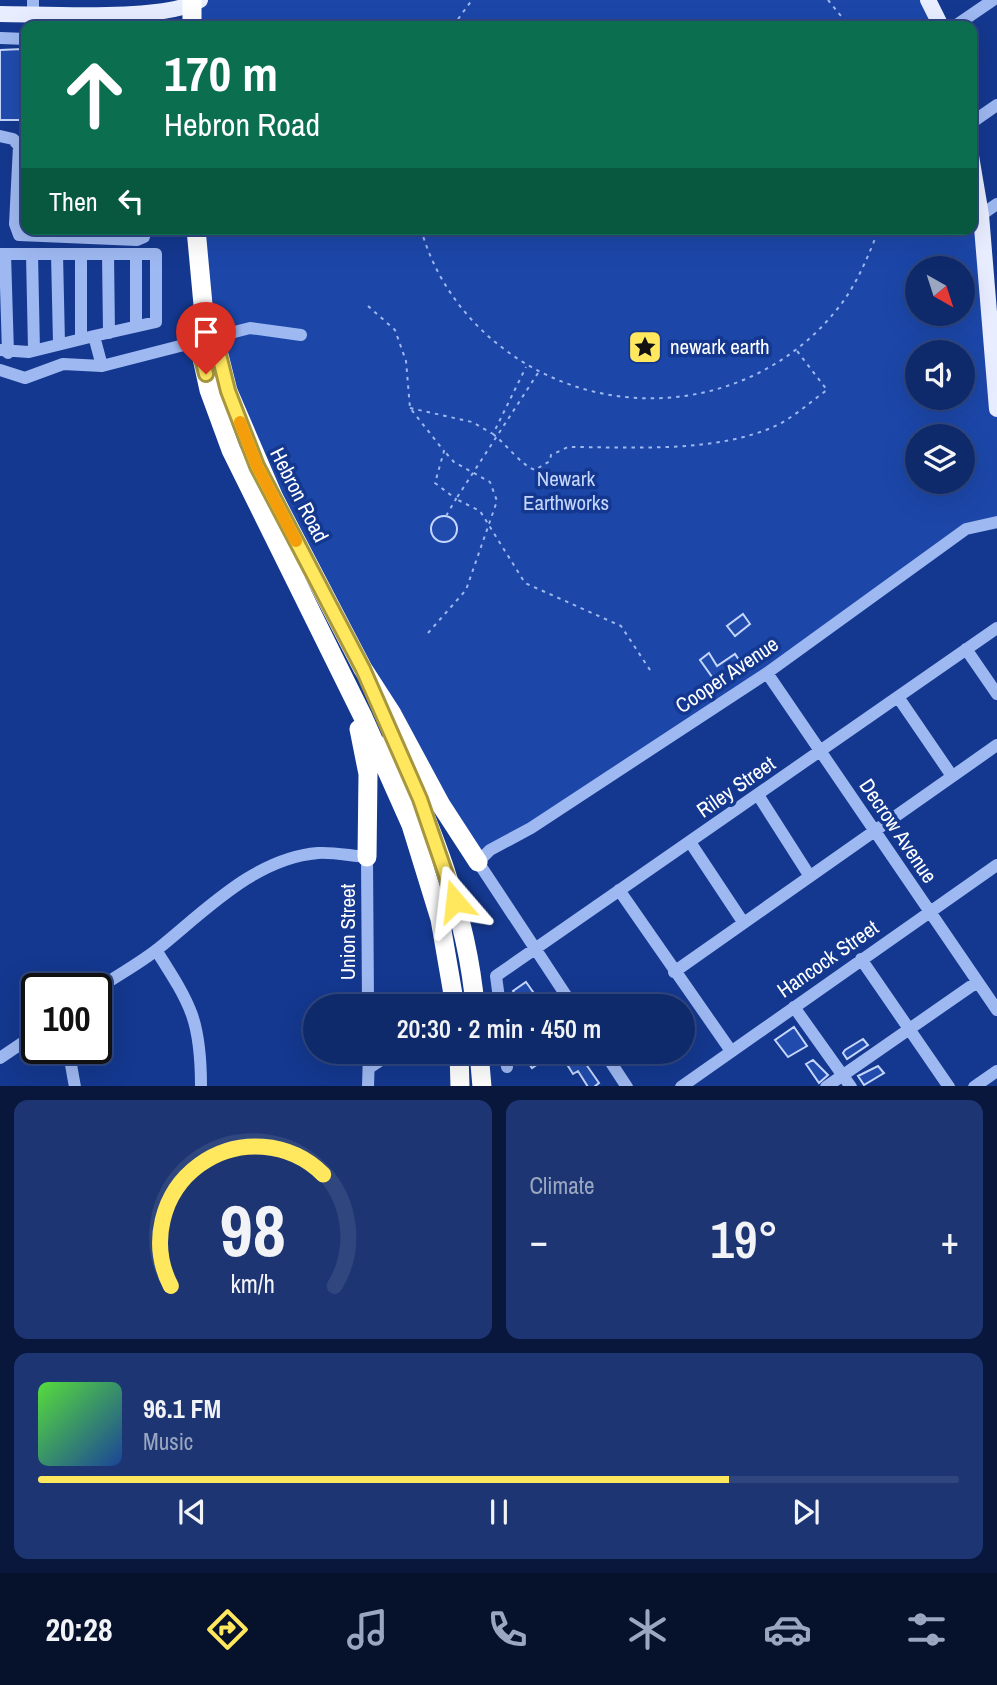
<!DOCTYPE html>
<meta charset="utf-8">
<style>
body{margin:0;font-family:"Archivo Narrow",sans-serif;background:#1d3673;color:#f1f3f6;height:100vh;display:flex;flex-direction:column;font-size:26px;white-space:nowrap}
*{box-sizing:border-box;margin:0}
p{font-size:23px;color:#9ba7c1}
.icon{flex:none;width:38px;height:38px;fill:none;stroke:currentColor;stroke-width:2;stroke-linecap:round;stroke-linejoin:round}
.map{position:relative;height:1086px;overflow:hidden}
.sheet{display:flex;flex-direction:column;gap:14px;padding:14px;background:#08173b;flex:1}
.sheet>*{flex:none}
.hud{position:absolute;left:21px;top:21px;width:956px;height:214px;border-radius:14px;box-shadow:0 7px 28px #0002,0 0 0 2px #2f467e;background:#0b6e4f;color:#fff;overflow:hidden}
.needle{width:46px;rotate:141deg}
.controls{position:absolute;left:905px;top:256px;display:grid;gap:14px}
.controls a{display:grid;place-items:center;width:70px;height:70px;border-radius:50%;background:#0f2a6b;box-shadow:0 7px 28px #0002,0 0 0 2px #2f467e;font-size:35px}
.speed{position:absolute;left:21px;top:973px;display:flex;gap:14px;font-size:35px;font-weight:700;text-align:center}
.speed>*{display:grid;place-content:center;width:91px;height:91px;border-radius:50%;background:#0f2a6b;box-shadow:0 7px 28px #0002,0 0 0 2px #2f467e;line-height:1}
.speed .limit{border:4px solid #111;border-radius:10px;background:#fff;color:#111}
.pin{position:absolute;display:grid;place-items:center;width:60px;height:60px;color:#fff;margin:-72px -30px;border-radius:50% 50% 50% 0;rotate:-45deg;box-shadow:0 0 7px #0007}
.pin .icon{rotate:45deg}
.me{position:absolute;width:77px;margin:-38px;rotate:343deg;stroke-linejoin:round;filter:drop-shadow(0 0 5px #0008)}
.turn{display:flex;align-items:center;gap:24px;height:147px;padding:0 28px;font-size:32px}
.turn .icon{width:91px;height:91px;stroke-width:2.5}
.turn b{display:block;font-size:49px;line-height:60px}
.then{display:flex;align-items:center;height:66px;padding:0 28px;background:#0003;gap:14px;font-size:26px}
.big{font-size:52px;font-weight:600;line-height:1.1}
.sheet .widget{flex:1;display:flex;flex-direction:column;justify-content:center;gap:10px;min-width:0;padding:0 24px;border-radius:14px;background:#1d3673}
.sheet .dial{align-items:center;gap:0}
.dial svg{height:182px;overflow:visible;fill:none;stroke:#2f467e;stroke-width:7;stroke-linecap:round;text-anchor:middle}
.dial text{fill:#f1f3f6;stroke:none}
.song{display:flex;align-items:center;gap:21px}
.cover{width:84px;height:84px;border-radius:10px;background:linear-gradient(135deg,hsl(110 70% 55%),hsl(220 70% 35%))}
.played{height:7px;border-radius:4px;background:linear-gradient(90deg,#ffe75e 75%,#2f467e 75%)}
.keys{display:flex;justify-content:space-around;direction:ltr}
.heat{display:flex;justify-content:space-between;align-items:center;font-size:38px;direction:ltr}
.sheet .tiles{flex:1;display:grid;gap:14px;grid-template-columns:1fr 1fr}
.widget:last-child{grid-column:span 2}
.trip{position:absolute;left:303px;top:994px;width:392px;height:70px;border-radius:35px;background:#0f2a6b;box-shadow:0 7px 28px #0002,0 0 0 2px #2f467e;font-weight:600;line-height:70px;text-align:center}
.tab-bar{display:flex;height:112px;justify-content:space-around;align-items:center;background:#06112b;color:#9ba7c1}
.tab-bar .icon{width:49px;height:49px}
.tab-bar .selected{color:#ffe75e}
.tab-bar b{font-size:32px;color:#f1f3f6}
.map>svg:first-child{display:block}
.green{fill:#1c47a9;fill-rule:evenodd}
.building{fill:#214cae;stroke:#c5d6fc;stroke-width:2}
.lines{fill:none;stroke-linecap:round;stroke-linejoin:round}
.path{stroke:#9eb8f1;stroke-width:2;stroke-dasharray:3.5 5;stroke-linecap:butt}
.minor{stroke:#9eb8f1;stroke-width:12}
.major{stroke:#e8eeff;stroke-width:16}
.highway{stroke:#fff;stroke-width:19}
.route-casing{stroke:#a6963d;stroke-width:18}
.route{stroke:#ffe75e;stroke-width:12}
.slow{stroke:#f59e0b;stroke-width:12}
.labels{text-anchor:middle;stroke-width:7;stroke-linejoin:round;paint-order:stroke}
.poi-label{font-size:21px;fill:#fff;stroke:#14388f;text-anchor:start}
.park-label{font-size:21px;fill:#c5d6fc;stroke:#14388f}
.street-label{font-size:21px;fill:#fff;stroke:#14388f}
</style>
<div class="map">
<svg width="997" height="1087" viewBox="0 0 997 1087">
<rect width="100%" height="100%" fill="#14388f"/>
<path class="green" d="M200 0H928L941 26H192Z
M971 156 997 414V522L966 529 767 673 478 862 257 466 219 355 196 229H971ZM917 268H962V313H917ZM917 352H962V397H917ZM917 436H962V481H917Z"/>
<path class="building" d="M22 49 21 71H26V120H0V50Z
M431 529a13 13 0 1 1 26 0a13 13 0 1 1-26 0Z
M743 614 750 624 735 636 727 626Z
M709 653 717 666 735 654 741 663 715 681 700 660Z
M526 982 543 1006H524L513 991Z
M794 1027 807 1046 788 1057 775 1040Z
M863 1039 868 1045 847 1059 843 1053 845 1050Z
M527 1052H555L532 1068 523 1055Z
M581 1057 599 1083 594 1087H588L578 1071 573 1074 568 1066Z
M813 1060 828 1075 819 1083 806 1064Z
M878 1066 884 1073 864 1085 858 1076Z"/>
<g class="lines">
<path class="path" d="M828 0 849 26
M453 26 472 0
M421 229C434 277 465 320 504 349 605 426 752 412 834 313 855 289 867 259 879 229
M368 306 395 330 406 361 410 408 444 451 435 483 456 499 446 516
M538 373 456 499 480 511 525 583 621 626 652 673
M410 408 472 422 493 434 526 367
M493 434C506 444 522 466 535 470L550 461 551 455 568 447C633 447 713 453 773 427 792 419 810 402 827 390L797 351
M428 633 466 590 497 501 490 482 454 462 445 452"/>
<path class="minor" d="M33 26V0
M955 26 993 0
M1 38 26 39
M971 123 997 105
M0 136 13 139 19 146 15 224 19 235 137 240 144 237 145 229
M981 215 997 204
M0 254H156V322L94 336 102 366
M5 254 8 353
M32 254 34 350
M57 254 59 343
M81 254V339
M108 254 109 333
M136 326V254
M0 350 29 352 94 336
M0 370 25 378 63 364 102 366 250 328 301 335
M966 649 997 694
M767 673 997 1010
M898 697 952 776
M758 795 809 875
M690 842 743 922
M619 890 731 1051
M156 950C191 1005 201 1020 201 1087
M861 959 949 1087
M674 972 997 745
M96 990C116 976 139 964 159 948 205 911 255 858 318 853 334 852 351 856 367 857L368 1006
M500 1006 496 976 997 628
M573 1006 478 862 490 850 531 828 767 673 966 529 997 522
M794 1007 851 1087
M68 1048 75 1087
M505 1052 507 1067
M604 1052 627 1087
M0 1058 37 1033
M369 1068 393 1052
M368 1087 369 1052
M681 1087 997 865
M826 1087 977 982
M974 1087 997 1071"/>
<path class="major" d="M928 0 941 26
M0 14C45 14 165 22 200 0
M971 156 981 215 997 409"/>
<path class="highway" d="M192 26V0
M196 229 206 337 202 358 209 390 231 450 363 717 411 825 440 919 455 1006
M206 337 219 355 228 391 274 498 363 669 392 714 441 805 478 862
M359 729 368 774 367 857
M392 738C430 823 467 912 475 1006
M459 1052 460 1087
M479 1052 482 1087"/>
</g>
<g class="lines">
<g class="route-casing">
<path id="route" d="M206 374 202 358 206 337 219 355 228 391 257 466 363 669 420 799 455 901"/>
</g>
<use href="#route" class="route"/>
<path class="slow" d="M240 422 257 466 296 541"/>
</g>
<defs>
<g id="sight-square" transform="scale(1.75)"><rect x="-9" y="-9" width="18" height="18" rx="4" fill="#ffe75e" stroke="#14388f"/><path d="M0-6L1.8-2.2L6-1.7L2.9 1.2L3.7 5.4L0 3.3L-3.7 5.4L-2.9 1.2L-6-1.7L-1.8-2.2Z" fill="#111"/></g>
</defs>
<g fill-rule="evenodd">
<use href="#sight-square" x="645" y="347"/>
</g>
<g class="labels">
<g class="poi-label">
<text x="670" y="354">newark earth</text>
</g>
<g class="park-label">
<text x="566" y="486">Newark<tspan x="566" dy="24">Earthworks</tspan></text>
</g>
<g class="street-label">
<text transform="translate(299 495) rotate(63)" y="7">Hebron Road</text>
<text transform="translate(727 675) rotate(-34)" y="7">Cooper Avenue</text>
<text transform="translate(736 787) rotate(-35)" y="7">Riley Street</text>
<text transform="translate(898 831) rotate(56)" y="7">Decrow Avenue</text>
<text transform="translate(348 932) rotate(-90)" y="7">Union Street</text>
<text transform="translate(828 959) rotate(-35)" y="7">Hancock Street</text>
</g>
</g>
</svg>
<div class="controls">
<a><svg class="needle" viewBox="-14 -14 28 28"><path d="M0-13l5 13h-10z" fill="#e53935"/><path d="M0 13l5-13h-10z" fill="#9ba7c1"/></svg></a>
<a><svg class="icon" aria-label="sound" viewBox="0 0 24 24"><path d="M4 9h4l5-4v14l-5-4H4zM17 9q2 3 0 6"/></svg></a>
<a><svg class="icon" aria-label="layers" viewBox="0 0 24 24"><path d="M12 4l9 5-9 5-9-5zM3 14l9 5 9-5"/></svg></a>
</div>
<div class="speed"><div class="limit">100</div></div>
<div class="pin" style="left:206px;top:374px;background:#d93025"><svg class="icon" aria-label="arrive" viewBox="0 0 24 24"><path d="M6 21V4h12l-3 4 3 4H6"/></svg></div>
<svg class="me" style="left:455px;top:901px" viewBox="-20 -20 40 40"><path d="M0-17L14 15 0 8-14 15z" fill="#ffe75e" stroke="#fff" stroke-width="4"/></svg>
<div class="trip">20:30 · 2 min · 450 m</div>
<div class="hud">
<div class="turn"><svg class="icon" aria-label="ahead" viewBox="0 0 24 24"><path d="M12 20V5M6 11l6-6 6 6"/></svg><div><b>170 m</b>Hebron Road</div></div>
<div class="then">Then<svg class="icon" aria-label="left" viewBox="0 0 24 24"><path d="M17 20v-9H6M10 6l-5 5 5 5"/></svg></div>
</div>
</div>
<section class="sheet">
<div class="tiles">
<div class="widget dial"><svg viewBox="0 0 100 80">
<path d="M14 69A42 42 0 1 1 86 69"/>
<path d="M14 69A42 42 0 0 1 81 20" stroke="#ffe75e"/>
<text x="50" y="56" font-size="32" font-weight="700">98</text>
<text x="50" y="72" font-size="11">km/h</text>
</svg></div>
<div class="widget"><p>Climate</p>
<div class="heat"><a>−</a><b class="big">19°</b><a>+</a></div>
</div>
<div class="widget">
<div class="song"><i class="cover"></i><div><b>96.1 FM</b><p>Music</p></div></div>
<div class="played"></div>
<div class="keys"><svg class="icon" aria-label="previous" viewBox="0 0 24 24"><path d="M18 5L8 12l10 7zM5 5v14"/></svg><svg class="icon" aria-label="pause" viewBox="0 0 24 24"><path d="M8 5v14M16 5v14"/></svg><svg class="icon" aria-label="next" viewBox="0 0 24 24"><path d="M6 5l10 7-10 7zM19 5v14"/></svg></div>
</div>
</div>
</section>
<nav class="tab-bar">
<b>20:28</b>
<svg class="icon selected" aria-label="directions" viewBox="0 0 24 24"><path d="M12 3l9 9-9 9-9-9zM9 14v-3h6M13 9l2 2-2 2"/></svg>
<svg class="icon" aria-label="music" viewBox="0 0 24 24"><path d="M9 18V5l10-2v13"/><circle cx="6" cy="18" r="3"/><circle cx="16" cy="16" r="3"/></svg>
<svg class="icon" aria-label="phone" viewBox="0 0 24 24"><path d="M5 4h4l2 5-3 2q2 4 5 5l2-3 5 2v4C11 20 4 13 5 4z"/></svg>
<svg class="icon" aria-label="climate" viewBox="0 0 24 24"><path d="M12 3v18M4 7l16 10M4 17L20 7"/></svg>
<svg class="icon" aria-label="car" viewBox="0 0 24 24"><path d="M5 17H2v-5l4-1 3-4h7l3 4 3 1v5h-3M9 17h6M6 11h13"/><circle cx="7" cy="17" r="2"/><circle cx="17" cy="17" r="2"/></svg>
<svg class="icon" aria-label="filters" viewBox="0 0 24 24"><path d="M4 7h16M4 17h16"/><circle cx="9" cy="7" r="2"/><circle cx="15" cy="17" r="2"/></svg>
</nav>
